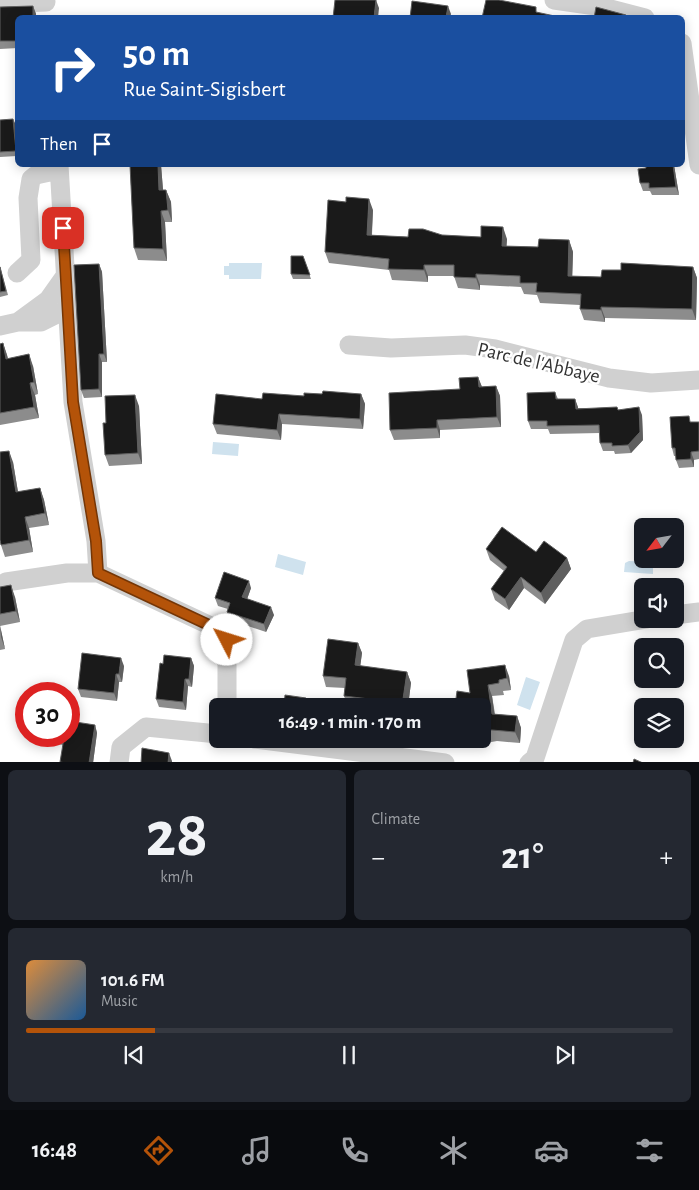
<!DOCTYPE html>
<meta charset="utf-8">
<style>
body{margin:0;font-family:"Alegreya Sans",sans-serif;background:#242831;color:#f1f3f6;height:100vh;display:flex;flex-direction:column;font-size:19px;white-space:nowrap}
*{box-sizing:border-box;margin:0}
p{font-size:16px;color:#9ea1a6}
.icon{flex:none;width:28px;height:28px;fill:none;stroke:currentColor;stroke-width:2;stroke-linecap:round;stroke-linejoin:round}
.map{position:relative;height:762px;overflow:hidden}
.drawer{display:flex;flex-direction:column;gap:8px;padding:8px;background:#0d0f14;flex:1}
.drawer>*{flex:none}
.hud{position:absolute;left:15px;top:15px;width:670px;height:152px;border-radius:8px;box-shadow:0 2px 12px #0003;background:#1a4fa0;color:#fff;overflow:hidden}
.needle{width:32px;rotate:239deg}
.tools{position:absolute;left:634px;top:518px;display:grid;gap:10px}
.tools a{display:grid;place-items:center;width:50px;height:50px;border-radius:8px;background:#171b24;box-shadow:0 2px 12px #0003;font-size:25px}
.speed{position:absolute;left:15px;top:682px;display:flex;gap:10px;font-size:25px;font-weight:700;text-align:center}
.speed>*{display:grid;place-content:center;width:65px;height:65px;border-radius:50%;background:#171b24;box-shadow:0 2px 12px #0003;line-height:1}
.speed .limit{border:8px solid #d22;background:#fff;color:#111}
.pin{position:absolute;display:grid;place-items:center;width:42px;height:42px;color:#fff;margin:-21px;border-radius:10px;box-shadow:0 2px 8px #0006}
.me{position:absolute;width:55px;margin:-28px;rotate:310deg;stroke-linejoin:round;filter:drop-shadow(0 0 4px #0008)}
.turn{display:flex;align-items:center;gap:18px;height:105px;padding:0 25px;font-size:22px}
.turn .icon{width:65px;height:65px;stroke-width:2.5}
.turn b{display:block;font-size:35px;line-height:42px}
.then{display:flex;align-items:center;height:48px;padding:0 25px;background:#0003;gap:10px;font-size:19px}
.big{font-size:38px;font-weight:600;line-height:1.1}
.drawer .card{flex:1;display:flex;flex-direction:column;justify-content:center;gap:8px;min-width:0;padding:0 18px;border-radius:8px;background:#242831}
.drawer .dial{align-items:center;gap:0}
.dial b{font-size:65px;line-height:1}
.song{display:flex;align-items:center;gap:15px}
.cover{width:60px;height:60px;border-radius:8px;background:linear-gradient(135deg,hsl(30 70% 55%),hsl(210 70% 35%))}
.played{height:5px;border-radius:2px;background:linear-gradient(90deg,#b45309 20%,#363941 20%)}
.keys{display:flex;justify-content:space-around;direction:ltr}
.heat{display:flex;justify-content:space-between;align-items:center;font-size:28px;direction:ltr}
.drawer .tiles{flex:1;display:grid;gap:8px;grid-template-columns:1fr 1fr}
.card:last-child{grid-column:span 2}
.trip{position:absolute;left:209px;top:698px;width:282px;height:50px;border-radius:8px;background:#171b24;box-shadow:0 2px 12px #0003;font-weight:600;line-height:50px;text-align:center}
.dock{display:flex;height:80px;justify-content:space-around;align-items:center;background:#090b0e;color:#9ea1a6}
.dock .icon{width:35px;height:35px}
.dock .on{color:#b45309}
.dock b{font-size:22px;color:#f1f3f6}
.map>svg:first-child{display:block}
.water{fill:#cfe2ee}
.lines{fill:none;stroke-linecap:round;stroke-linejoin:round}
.minor{stroke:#d0d0d0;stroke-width:19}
.wall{fill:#8c8c8c}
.shaded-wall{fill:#5f5f5f}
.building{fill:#1a1a1a;stroke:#5f5f5f}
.route-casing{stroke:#753606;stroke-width:12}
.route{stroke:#b45309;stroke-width:9}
.labels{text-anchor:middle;stroke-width:5;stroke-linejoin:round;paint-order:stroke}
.street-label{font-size:20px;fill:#333;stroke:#fff}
</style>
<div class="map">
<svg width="699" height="763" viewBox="0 0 699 763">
<rect width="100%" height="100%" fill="#fff"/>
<path class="water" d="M229 263H262L261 279H229V275H224V266H229Z
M213 442 239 444 238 456 212 454Z
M278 554 306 562 303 575 275 567Z
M629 561 653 562V574L624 572 625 563Z
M526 677 540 682 530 710 517 705Z"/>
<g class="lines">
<path class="minor" d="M554 0 603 7 645 18
M0 4 46 2
M682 43 699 165
M59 165 73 402 96 541 98 573
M17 273 31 260 28 198 31 179 36 175 59 170
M18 322 48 300 65 276
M0 326 18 322H41L67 309
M349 345 391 348 465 345 495 349 609 378 651 383 699 380
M6 582 67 573H98L213 627 227 640V706
M675 615 699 612
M254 739 445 763
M119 763 121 747 146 727 218 734
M529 763 535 758 574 640 587 629 647 619"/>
</g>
<path class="wall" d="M33 6 36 14 18 18V48L0 49V7Z
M0 120 15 123 17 156 0 157Z
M130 165H161L163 190H166L171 202 172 222H165L167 261 138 260 134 248Z
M674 165 679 195H652L650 191H643L640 183 646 168Z
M373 210 372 235 408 237 442 235 507 239 506 246 538 247 569 240 573 252 572 276 601 277 621 270 693 267 697 278 696 320 605 318V322L584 320 580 309V305L540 303 537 295 524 294 521 287 480 285V290L458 288 454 276H428V282L392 280 389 270 329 263 325 252Z
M303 256 311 279H293L291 274Z
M99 264 102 272 107 362H102V397L84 398 81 390Z
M0 266 8 295 0 297Z
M3 343 8 358 33 366 38 394 35 395 39 418 0 425V344Z
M478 377 482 387 496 386 500 396 501 427 440 430V438L394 440 390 430 460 389Z
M555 392 558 399H575L578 408 618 410 642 415 643 440 631 453 615 454 614 451H603L600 443V433L550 434 548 429H531L528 421Z
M322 394H361L365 404 363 429 282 424 281 440 217 434 213 424 262 399 304 396Z
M139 406 142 464 109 466 105 455 106 423Z
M692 422H699V459L694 460V467L679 468 676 460V456H674L672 448Z
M13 462 18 492 40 488 44 500 49 525 29 528 33 552 5 557 1 545Z
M486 549 536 552 567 558 571 569 545 604 524 588 509 610 495 600 491 589 504 571 490 560Z
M0 587 15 597 20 622 0 626 5 649 0 650Z
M251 588 247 599 274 615 266 632 230 620 227 612 228 609 218 606 215 598Z
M358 643 362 653 360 666 407 672 411 683 408 706H348L344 696 345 688 326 687 323 676Z
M191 658 194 666 192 687 188 686 186 710 159 707 156 699 163 664Z
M124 666 122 682H119L117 701 81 697 78 689Z
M467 670 509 676 511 690 503 691 504 695 492 696 495 714 517 716 521 728 520 743 497 741 486 743 484 736H482V706Z
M95 725 97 733 93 763H61L63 745 57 744 54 736Z"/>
<path class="shaded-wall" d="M376 0 379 8 378 18H374Z
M33 6 36 14V18H33Z
M448 6 451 14 450 18H446Z
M13 119 15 123 17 156 16 151Z
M158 165H161L164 202 159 190Z
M673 165H674L679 195 676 187Z
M166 190 171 202 172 222 168 210Z
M369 199 373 210 371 246 367 235Z
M161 211 165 222 167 261 163 249Z
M503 227 507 239 506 257 502 246Z
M569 240 573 252 572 287 568 276Z
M99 264 102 272 107 362 104 354Z
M424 265 428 276V282L424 270Z
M693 267 697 278 696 320 692 309Z
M476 274 480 285V290L476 278Z
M601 307 605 318V322L601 310Z
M3 343 7 355 10 371 6 359Z
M29 354 33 366 38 394 34 382Z
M99 354 102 362V397L99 389Z
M478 377 482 387H479Z
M30 383 35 395 39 418 34 407Z
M496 386 500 396 501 427 497 417Z
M361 394 365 404 363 429 360 419Z
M135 395 139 406 142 464 138 453Z
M575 399 578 407V417L576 409Z
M639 407 642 415 643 440 631 453 628 445Z
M279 414 282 424 281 440 277 430Z
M437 420 440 430V438L437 428Z
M9 451 13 462 20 504 16 492Z
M691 452 694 460V467L691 459Z
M40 488 44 500 49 525 45 513Z
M25 517 29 528 33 552 29 540Z
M567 558 571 569 545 604 541 593Z
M521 577 524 588 509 610 505 599Z
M249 581 251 588 245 605 242 597Z
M11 585 15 597 20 622 16 611Z
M271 607 274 615 266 632 264 624Z
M0 625 5 649 1 637Z
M358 643 362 653 359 676 355 665Z
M121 658 124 666 122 682 119 674Z
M191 658 194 666 192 687 189 679Z
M505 665 509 676 511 690 507 678Z
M407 672 411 683 408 706H402Z
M116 674 119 682 117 701 114 693Z
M185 679 188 686 186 710 183 702Z
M488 685 492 696 496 726 492 714Z
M306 698 308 702 307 706H305Z
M517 716 521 728 520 743 515 732Z
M95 725 97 733 93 763H89Z
M169 753 172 761V763H168Z"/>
<path class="building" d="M335 0H376L374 18H333Z
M486 0H499L536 7V12L564 18H482Z
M412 1 448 6 446 18H410Z
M33 6V18H18V41H0V7Z
M596 7 626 15V18H594Z
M13 119 16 151 0 152V120Z
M130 165H158L159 190H166L168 210 161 211 163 249 134 248Z
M646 165H673L676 187 649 188V183H640L638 169 646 168Z
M346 197 369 199 367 235 408 237 409 229H423L442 235 481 237V226L503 227 502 246 538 247 539 239 569 240 568 276 601 277 602 270H621V263L693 267 692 309 601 307V310L580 309 581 294 536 292 537 283H520V276L476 274V278L454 277V265H424V270L388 269 389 259 325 252 328 200 346 202Z
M291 256H303L310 275 291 274Z
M99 264 104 354H99V389L81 390 74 265Z
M0 267 6 291 0 292Z
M3 343 6 359 29 354 34 382 30 383 34 407 0 413V344Z
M478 377 479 387 496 386 497 417 437 420V428L390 430 389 393 460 389 459 378Z
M323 391 361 394 360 419 279 414 277 430 213 424 216 394 262 399 263 393 304 396V393L322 394Z
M555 392 556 399H575L576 409 617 407 618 410 639 407 640 432 628 445 612 446V443H600L599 425 547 426V421H528L527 393Z
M135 395 138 453 105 455 103 423H106L105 396Z
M689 416 690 422H699V451L691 452V459L676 460 675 448H672L670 417Z
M9 451 16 492 40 488 45 513 25 517 29 540 1 545 0 540V452Z
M502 527 536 552 544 541 567 558 541 593 521 577 505 599 491 589 507 567 486 549Z
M224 572 249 581 242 597 271 607 264 624 227 612 230 603 215 598Z
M11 585 16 611 0 614V587Z
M328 639 358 643 355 665 407 672 402 706H378V700L344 696 346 678 323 676Z
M82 653 121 658 119 674H116L114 693 78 689Z
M164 655 191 658 189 679H185L183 702 156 699 160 663 163 664Z
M505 665 507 678 499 680V683L488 685 492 714 517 716 515 732 492 730 482 731V706H455L457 691 470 693 467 670Z
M285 695 306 698 305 706H284Z
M69 721 95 725 89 763H66L60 762 64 738 55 736H69Z
M142 748 169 753 168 763H141Z
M634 759 643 763H633Z"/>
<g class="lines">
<g class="route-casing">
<path id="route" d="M63 228 73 402 96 541 98 573 213 627 227 640"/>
</g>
<use href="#route" class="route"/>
</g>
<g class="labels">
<g class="street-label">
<text transform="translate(539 362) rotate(13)" y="7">Parc de l'Abbaye</text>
</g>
</g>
</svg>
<div class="tools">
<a><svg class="needle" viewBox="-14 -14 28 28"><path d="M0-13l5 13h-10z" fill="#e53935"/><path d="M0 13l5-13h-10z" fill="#9ea1a6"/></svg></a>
<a><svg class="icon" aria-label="sound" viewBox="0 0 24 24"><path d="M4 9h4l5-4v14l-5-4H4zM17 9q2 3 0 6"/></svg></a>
<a><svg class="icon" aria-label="search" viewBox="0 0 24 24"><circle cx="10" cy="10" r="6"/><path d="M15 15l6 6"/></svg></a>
<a><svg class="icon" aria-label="layers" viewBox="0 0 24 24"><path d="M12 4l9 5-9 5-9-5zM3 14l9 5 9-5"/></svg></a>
</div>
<div class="speed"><div class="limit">30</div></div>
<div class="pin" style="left:63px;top:228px;background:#d93025"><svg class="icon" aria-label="arrive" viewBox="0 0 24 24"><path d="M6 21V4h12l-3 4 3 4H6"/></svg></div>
<svg class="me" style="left:227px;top:640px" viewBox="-20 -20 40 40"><circle r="19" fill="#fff"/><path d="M0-13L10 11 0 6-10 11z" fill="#b45309"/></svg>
<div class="trip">16:49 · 1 min · 170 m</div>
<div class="hud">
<div class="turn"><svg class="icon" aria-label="right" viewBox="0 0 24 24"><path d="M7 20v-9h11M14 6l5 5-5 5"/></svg><div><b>50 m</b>Rue Saint-Sigisbert</div></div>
<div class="then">Then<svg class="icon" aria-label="arrive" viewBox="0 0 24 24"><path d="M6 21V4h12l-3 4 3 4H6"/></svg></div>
</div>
</div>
<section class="drawer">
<div class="tiles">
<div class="card dial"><b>28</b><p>km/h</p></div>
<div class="card"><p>Climate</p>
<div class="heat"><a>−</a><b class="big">21°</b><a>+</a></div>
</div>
<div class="card">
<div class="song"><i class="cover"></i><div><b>101.6 FM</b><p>Music</p></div></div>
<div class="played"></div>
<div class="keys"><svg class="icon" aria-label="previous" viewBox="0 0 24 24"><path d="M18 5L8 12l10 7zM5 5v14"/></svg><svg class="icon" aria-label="pause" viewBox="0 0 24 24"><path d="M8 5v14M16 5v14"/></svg><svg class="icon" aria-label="next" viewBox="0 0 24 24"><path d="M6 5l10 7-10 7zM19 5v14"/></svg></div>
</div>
</div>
</section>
<nav class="dock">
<b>16:48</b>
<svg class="icon on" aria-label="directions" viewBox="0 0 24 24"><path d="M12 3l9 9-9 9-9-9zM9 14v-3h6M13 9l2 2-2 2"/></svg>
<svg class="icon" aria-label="music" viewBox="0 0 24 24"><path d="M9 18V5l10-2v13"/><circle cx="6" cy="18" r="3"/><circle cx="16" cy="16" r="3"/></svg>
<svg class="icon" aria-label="phone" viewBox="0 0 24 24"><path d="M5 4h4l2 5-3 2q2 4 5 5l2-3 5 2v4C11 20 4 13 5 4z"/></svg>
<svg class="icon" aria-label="climate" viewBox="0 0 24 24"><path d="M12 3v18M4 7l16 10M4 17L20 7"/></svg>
<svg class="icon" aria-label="car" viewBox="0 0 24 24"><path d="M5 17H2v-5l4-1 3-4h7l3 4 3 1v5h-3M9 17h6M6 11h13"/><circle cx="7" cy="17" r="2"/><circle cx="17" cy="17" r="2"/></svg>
<svg class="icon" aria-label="filters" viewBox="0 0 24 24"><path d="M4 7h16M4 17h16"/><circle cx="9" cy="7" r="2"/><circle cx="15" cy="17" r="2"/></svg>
</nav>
